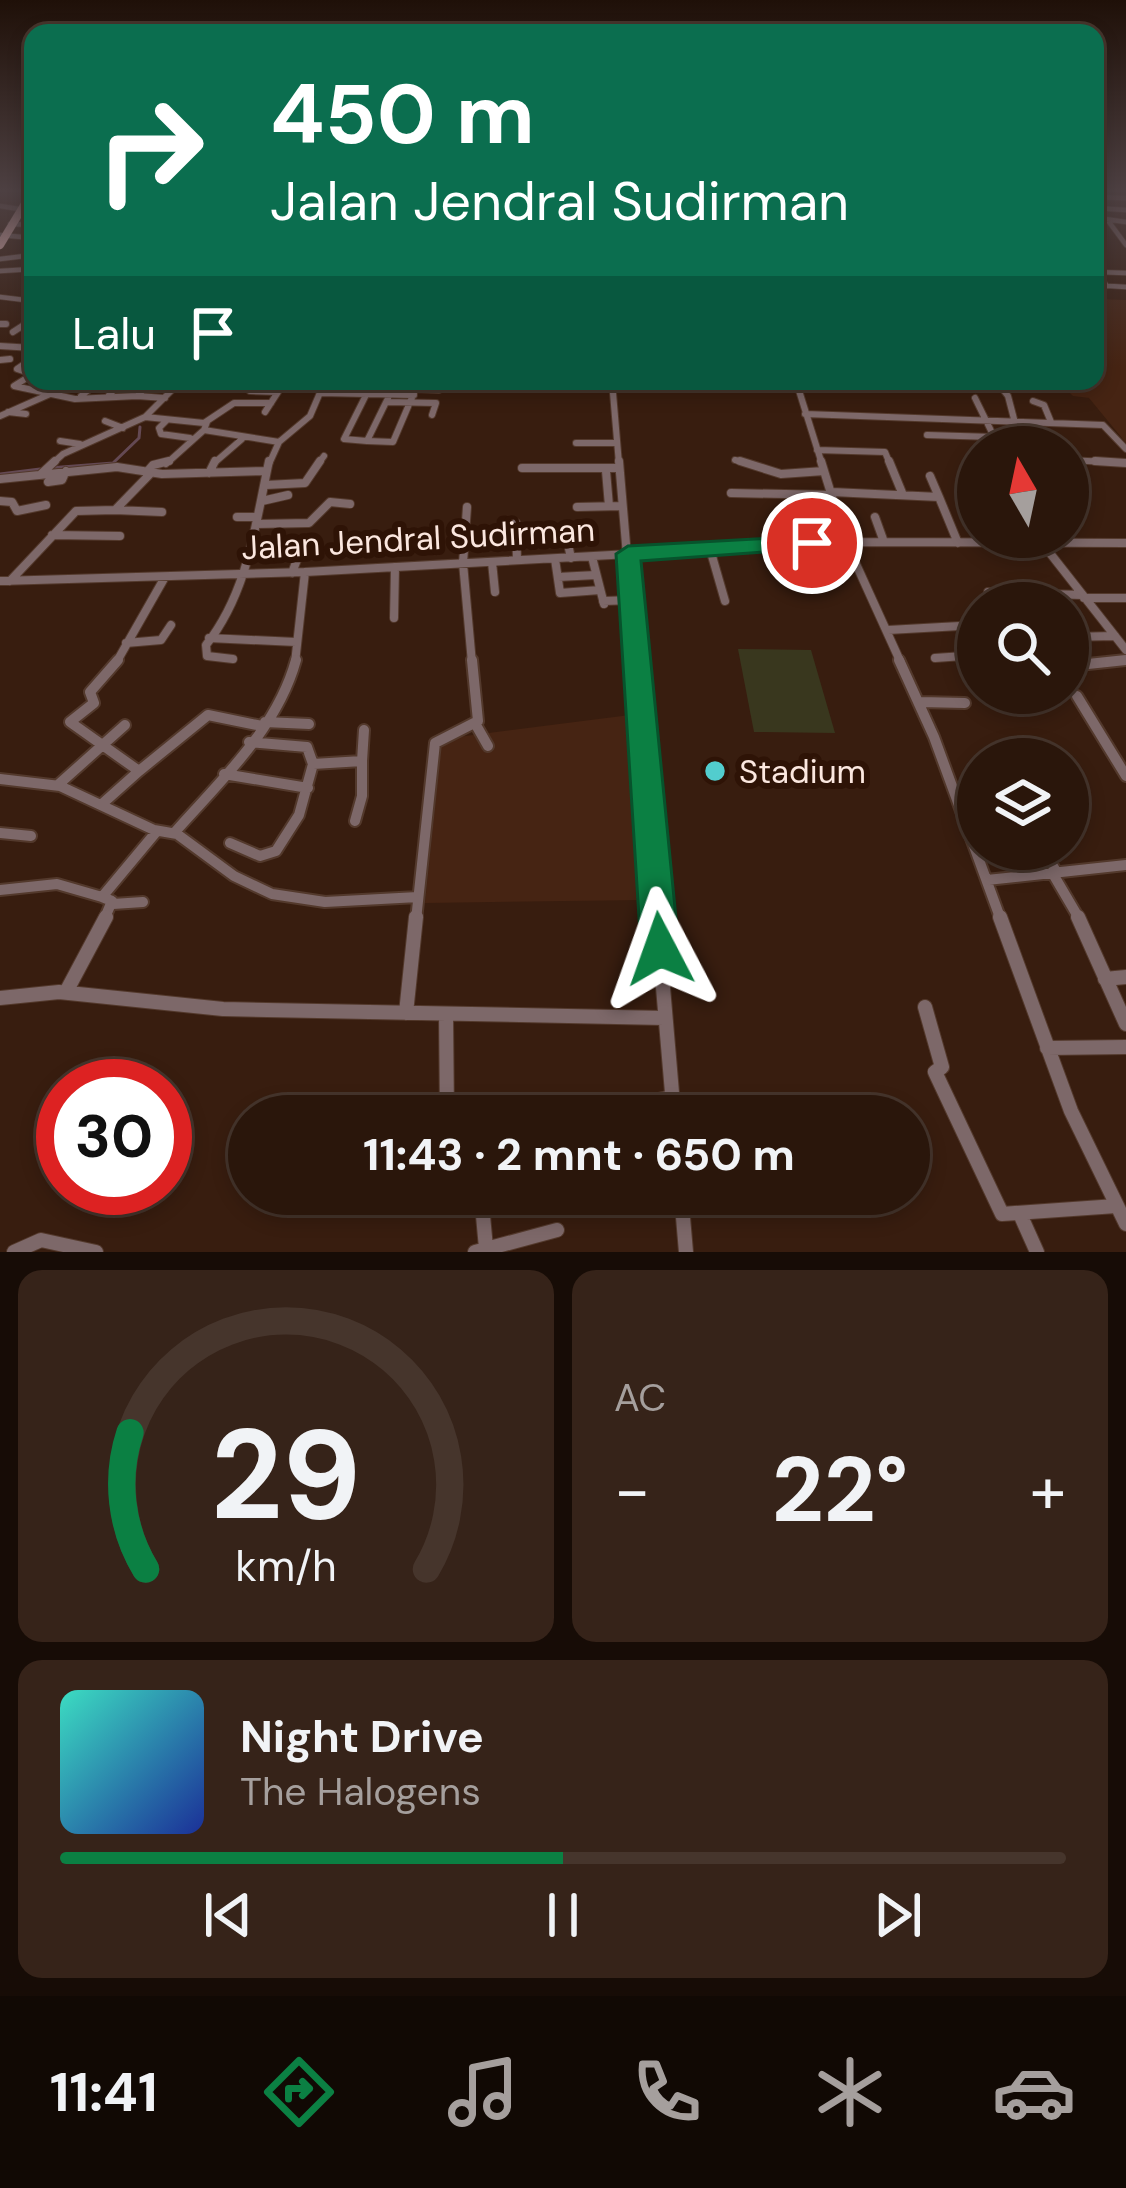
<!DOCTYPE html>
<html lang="id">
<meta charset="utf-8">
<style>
body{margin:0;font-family:"DM Sans",sans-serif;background:#362319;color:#f1f3f6;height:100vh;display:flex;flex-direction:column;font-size:45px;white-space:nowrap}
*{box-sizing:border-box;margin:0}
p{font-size:39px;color:#a59f9d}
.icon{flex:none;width:66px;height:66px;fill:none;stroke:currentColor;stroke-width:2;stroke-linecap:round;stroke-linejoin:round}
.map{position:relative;height:1252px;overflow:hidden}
.panel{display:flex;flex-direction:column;gap:18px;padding:18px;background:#170c06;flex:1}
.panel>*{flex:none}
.banner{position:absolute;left:24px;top:24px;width:1080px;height:366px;border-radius:24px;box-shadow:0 6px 18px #0003,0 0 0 3px #46352c;background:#0b6e4f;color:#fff;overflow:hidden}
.needle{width:78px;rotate:351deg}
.fabs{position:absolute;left:957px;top:426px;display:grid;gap:24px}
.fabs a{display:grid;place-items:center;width:132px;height:132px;border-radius:50%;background:#2a160b;box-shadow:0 6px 18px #0003,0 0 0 3px #46352c;font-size:60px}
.speed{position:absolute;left:36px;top:1059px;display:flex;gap:24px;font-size:60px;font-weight:700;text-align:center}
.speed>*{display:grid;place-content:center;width:156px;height:156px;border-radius:50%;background:#2a160b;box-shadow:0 6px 18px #0003,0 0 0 3px #46352c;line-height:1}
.speed .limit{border:18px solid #d22;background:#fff;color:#111}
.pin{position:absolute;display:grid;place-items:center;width:102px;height:102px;color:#fff;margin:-51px;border:6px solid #fff;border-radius:50%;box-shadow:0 3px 12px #0007}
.me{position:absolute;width:132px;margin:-66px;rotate:356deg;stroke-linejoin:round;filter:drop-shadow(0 0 9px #0008)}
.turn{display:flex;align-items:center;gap:42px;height:252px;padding:0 48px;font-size:54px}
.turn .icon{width:156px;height:156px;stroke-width:2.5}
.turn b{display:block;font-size:84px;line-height:102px}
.then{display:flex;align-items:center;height:114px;padding:0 48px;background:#0003;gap:24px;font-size:45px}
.big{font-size:90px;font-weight:700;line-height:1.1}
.panel .card{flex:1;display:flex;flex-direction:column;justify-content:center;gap:18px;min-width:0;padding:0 42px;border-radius:24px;background:#362319}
.panel .dial{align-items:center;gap:0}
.dial svg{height:312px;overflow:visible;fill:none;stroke:#46352c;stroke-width:7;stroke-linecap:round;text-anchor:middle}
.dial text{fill:#f1f3f6;stroke:none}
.song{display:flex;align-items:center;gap:36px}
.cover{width:144px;height:144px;border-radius:18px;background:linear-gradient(135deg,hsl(170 70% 55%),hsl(230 70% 35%))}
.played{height:12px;border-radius:6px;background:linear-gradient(90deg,#0b8043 50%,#46352c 50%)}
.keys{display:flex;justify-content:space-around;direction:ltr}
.heat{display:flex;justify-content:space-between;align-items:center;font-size:66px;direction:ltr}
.panel .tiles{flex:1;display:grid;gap:18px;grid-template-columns:1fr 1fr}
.card:last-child{grid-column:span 2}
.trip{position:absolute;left:228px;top:1095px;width:702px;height:120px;border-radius:60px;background:#2a160b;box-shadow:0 6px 18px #0003,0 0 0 3px #46352c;font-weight:700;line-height:120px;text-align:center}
.dock{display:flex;height:192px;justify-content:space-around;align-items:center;background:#110904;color:#a59f9d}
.dock .icon{width:84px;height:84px}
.dock .selected{color:#0b8043}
.dock b{font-size:54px;color:#f1f3f6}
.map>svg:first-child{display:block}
.built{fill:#462413}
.green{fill:#39371e}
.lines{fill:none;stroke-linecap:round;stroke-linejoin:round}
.stream{stroke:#644953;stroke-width:3}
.minor-far4-casing{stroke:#53392c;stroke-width:6}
.minor-far3-casing{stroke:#53392c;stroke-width:8}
.minor-far2-casing{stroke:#53392c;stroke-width:10}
.minor-far1-casing{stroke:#53392c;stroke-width:14}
.minor-casing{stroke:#53392c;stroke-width:16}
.highway-casing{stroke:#53392c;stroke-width:9}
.minor-far4{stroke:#7d6869;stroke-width:4.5}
.minor-far3{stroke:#7d6869;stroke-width:6}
.minor-far2{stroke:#7d6869;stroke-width:8}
.minor-far1{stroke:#7d6869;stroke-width:10}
.minor{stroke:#7d6869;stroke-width:14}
.highway{stroke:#fac6c8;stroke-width:8}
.route{fill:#0b8043;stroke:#07532c;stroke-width:3}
.poi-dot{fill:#52cdce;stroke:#2e1306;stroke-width:4.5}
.labels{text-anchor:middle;stroke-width:12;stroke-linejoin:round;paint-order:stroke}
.street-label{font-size:33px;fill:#fbe7df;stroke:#2e1306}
.poi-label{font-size:33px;fill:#fbe7df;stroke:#2e1306;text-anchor:start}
</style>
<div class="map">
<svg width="1126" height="1252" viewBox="0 0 1126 1252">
<rect width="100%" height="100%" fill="#381d0f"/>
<path class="built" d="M1100 299 1126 300V443L1089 398 1073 396 1058 381H1095V308H1102Z
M630 715 642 900 425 903 442 739Z"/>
<path class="green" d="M738 649 811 650 835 733 754 732Z"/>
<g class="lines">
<path class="stream" d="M49 468 113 463 139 438 140 427
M0 474 40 469"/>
<g class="minor-far4-casing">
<path id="minor-far4" d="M1095 197 1126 198
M0 206 19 209
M1095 208 1126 210
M1098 218 1126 222
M1109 222 1126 245
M10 224 33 225
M0 235 33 238
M0 259 33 255
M0 271 33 269
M1095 285 1126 287
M1107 286 1097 272 1126 273
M0 297 33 301"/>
</g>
<g class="minor-far3-casing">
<path id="minor-far3" d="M0 324H6
M13 332 33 319
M0 346 33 348
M0 360 10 359
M32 374 17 369 33 358
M33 374 14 386 75 399 137 396
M152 381 137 396 165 398
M612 381 619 464
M796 381 822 464
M978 381 998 383 1008 396 1014 419
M284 382 324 383
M284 382 278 392 250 391 252 383Z
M416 389 439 390 442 384
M43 393 62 381
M320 393 414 395
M367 393 344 439 367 441 390 394
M109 395 123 381
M81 396 100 381
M975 398 999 447
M1033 401 1044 405 1051 422
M387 402 436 403 432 415
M8 412 26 414
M265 412 278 392
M805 414 1103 425 1126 449
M0 416 50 394
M145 417 204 423 234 403H271
M167 420 159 428 161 434 190 438
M105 421 123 428
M207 422 204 430 279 442
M927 435 993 437
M60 441 80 444
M367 441 393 442 419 381
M576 443H615
M817 450 885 452 890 464
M735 460 750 464
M1068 460 1126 463
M52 464 63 454 145 417 181 381
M166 464 204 430
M213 464 242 439
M269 464 279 442 310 416 325 381
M318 464 324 456"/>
</g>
<g class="minor-far2-casing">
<path id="minor-far2" d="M619 461 636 663
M740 461 781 474 824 471
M821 461 846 542 901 663
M889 461 903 495
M1095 461 1126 463
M522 468H619
M606 471 609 506
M146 473 153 465 169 461
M209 473 215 461
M41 474 55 461
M930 476 939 497
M0 479 117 467 162 474 266 471
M48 482 62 480 66 471
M266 485 305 483 320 461
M832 492 939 497 958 543
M731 493 832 495
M0 501 12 502 17 511 46 505
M262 501 288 495
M467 507 463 563 472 663
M577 507 622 506
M115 510 162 512
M237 517H257
M875 517 884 542
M516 523 517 560
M256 524 309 523 330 502 350 504
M565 530 571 558
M52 535 120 536
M1042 543 1126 650
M710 549 725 601
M592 557 604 604
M555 559 560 593 600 590
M492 562 495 592
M292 573 301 549
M558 577 596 575
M0 581 305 572 846 542 1126 543
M10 581 76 511 115 510 150 474
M988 592 1082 595
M1084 598H1126
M603 601 634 600
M976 608 978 613
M394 618 395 567
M888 630 978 625
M1068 637 1115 636
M209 638 296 642
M126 643 161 640 171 625
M935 658 978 655
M233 659 207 656 206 645C248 592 255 526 269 461
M116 663 165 577
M295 663 305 572
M1098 663 1126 660"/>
</g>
<g class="minor-far1-casing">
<path id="minor-far1" d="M636 660 657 920
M899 660 934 737 1001 920
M1088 664 1126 660
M1077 696 1126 776
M920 702 965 703
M265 722 309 724
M476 725 488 746
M249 742 307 747 313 764 362 761 364 730
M139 771 208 715 262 726
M224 774 308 788
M0 779 60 786 154 830 177 834 234 876 272 894 325 902 418 897
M59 784 125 725
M102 804 139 771 70 722 94 703 90 692 118 660
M355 821 362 796V761
M175 832C221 780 277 729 296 660
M0 833 31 836
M230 843 260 856 276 851 299 815 313 764
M1043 849 1057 873
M1053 874 1080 920
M987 880 1126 865
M0 890 57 884 102 897
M113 904 143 902
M104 920 112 901 102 897 157 831
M416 920 435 743 478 721 472 660"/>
</g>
<g class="minor-casing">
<path id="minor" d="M657 917 674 1116
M1000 917 1071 1111 1126 1224
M1078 917 1126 1024
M1105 979 1126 977
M66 992 106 917
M0 998 59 992 223 1009 664 1018
M925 1007 942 1067 935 1072 1002 1214 1116 1206
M406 1013 416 917
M446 1015 447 1116
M1047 1048 1126 1047
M586 1116 672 1097
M481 1194 486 1248
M681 1194 686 1252
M1020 1214 1037 1252
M14 1252 41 1240 96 1252
M475 1252 557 1230"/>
</g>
<g class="highway-casing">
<path id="highway" d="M0 245 32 192"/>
</g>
<use href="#minor-far4" class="minor-far4"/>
<use href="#minor-far3" class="minor-far3"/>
<use href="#minor-far2" class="minor-far2"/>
<use href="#minor-far1" class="minor-far1"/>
<use href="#minor" class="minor"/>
<use href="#highway" class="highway"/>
</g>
<linearGradient id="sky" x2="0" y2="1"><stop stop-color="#1f1008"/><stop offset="0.52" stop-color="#4d4042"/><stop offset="1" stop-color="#4d4042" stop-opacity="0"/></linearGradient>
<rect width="1126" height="367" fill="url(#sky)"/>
<path class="route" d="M812 536 824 543 820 548 641 561 679 949 673 961 660 966 646 961 641 949 616 554 628 546Z"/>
<circle class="poi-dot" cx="715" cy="771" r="12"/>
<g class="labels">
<g class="street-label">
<text transform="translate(418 538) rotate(-3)" y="12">Jalan Jendral Sudirman</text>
</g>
<g class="poi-label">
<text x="739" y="783">Stadium</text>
</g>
</g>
</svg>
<div class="fabs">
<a><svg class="needle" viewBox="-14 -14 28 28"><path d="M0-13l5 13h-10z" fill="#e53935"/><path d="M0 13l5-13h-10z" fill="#a59f9d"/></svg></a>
<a><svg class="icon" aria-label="search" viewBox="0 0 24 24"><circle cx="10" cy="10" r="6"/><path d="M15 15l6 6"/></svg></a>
<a><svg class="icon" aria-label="layers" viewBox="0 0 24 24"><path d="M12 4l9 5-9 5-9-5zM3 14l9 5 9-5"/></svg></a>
</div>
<div class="speed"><div class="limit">30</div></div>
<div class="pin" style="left:812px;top:543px;background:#d93025"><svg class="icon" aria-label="arrive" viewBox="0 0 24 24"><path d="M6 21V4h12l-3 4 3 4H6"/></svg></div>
<svg class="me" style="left:660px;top:949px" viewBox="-20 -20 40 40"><path d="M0-17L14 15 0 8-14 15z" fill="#0b8043" stroke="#fff" stroke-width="4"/></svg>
<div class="trip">11:43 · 2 mnt · 650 m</div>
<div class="banner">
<div class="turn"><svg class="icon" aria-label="right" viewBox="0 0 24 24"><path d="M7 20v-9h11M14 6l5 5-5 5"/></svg><div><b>450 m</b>Jalan Jendral Sudirman</div></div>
<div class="then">Lalu<svg class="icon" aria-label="arrive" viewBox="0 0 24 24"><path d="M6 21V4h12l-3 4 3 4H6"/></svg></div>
</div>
</div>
<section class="panel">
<div class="tiles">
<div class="card dial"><svg viewBox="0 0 100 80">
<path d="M14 69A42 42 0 1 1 86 69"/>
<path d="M14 69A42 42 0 0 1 10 34" stroke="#0b8043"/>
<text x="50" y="56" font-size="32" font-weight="700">29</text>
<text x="50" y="72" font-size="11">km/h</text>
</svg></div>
<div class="card"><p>AC</p>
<div class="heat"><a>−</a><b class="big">22°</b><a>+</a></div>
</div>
<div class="card">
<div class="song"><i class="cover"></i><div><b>Night Drive</b><p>The Halogens</p></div></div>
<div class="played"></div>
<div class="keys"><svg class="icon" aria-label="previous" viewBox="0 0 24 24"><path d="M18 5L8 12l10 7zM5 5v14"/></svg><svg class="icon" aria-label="pause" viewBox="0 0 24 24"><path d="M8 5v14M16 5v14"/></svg><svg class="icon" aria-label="next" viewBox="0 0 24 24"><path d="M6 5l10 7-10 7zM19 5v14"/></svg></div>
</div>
</div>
</section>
<nav class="dock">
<b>11:41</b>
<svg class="icon selected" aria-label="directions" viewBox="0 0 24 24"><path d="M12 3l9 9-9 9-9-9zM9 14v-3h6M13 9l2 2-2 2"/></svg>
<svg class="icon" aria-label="music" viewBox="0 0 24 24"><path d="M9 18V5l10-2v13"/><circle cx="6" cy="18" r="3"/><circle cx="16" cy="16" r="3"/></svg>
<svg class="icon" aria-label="phone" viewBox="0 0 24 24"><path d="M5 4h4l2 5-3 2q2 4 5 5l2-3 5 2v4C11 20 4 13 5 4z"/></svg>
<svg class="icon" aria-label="climate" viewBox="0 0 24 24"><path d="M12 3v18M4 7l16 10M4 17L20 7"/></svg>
<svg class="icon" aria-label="car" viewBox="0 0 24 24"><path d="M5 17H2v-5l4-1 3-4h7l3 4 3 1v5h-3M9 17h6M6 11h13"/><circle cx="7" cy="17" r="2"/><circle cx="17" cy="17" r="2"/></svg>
</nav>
